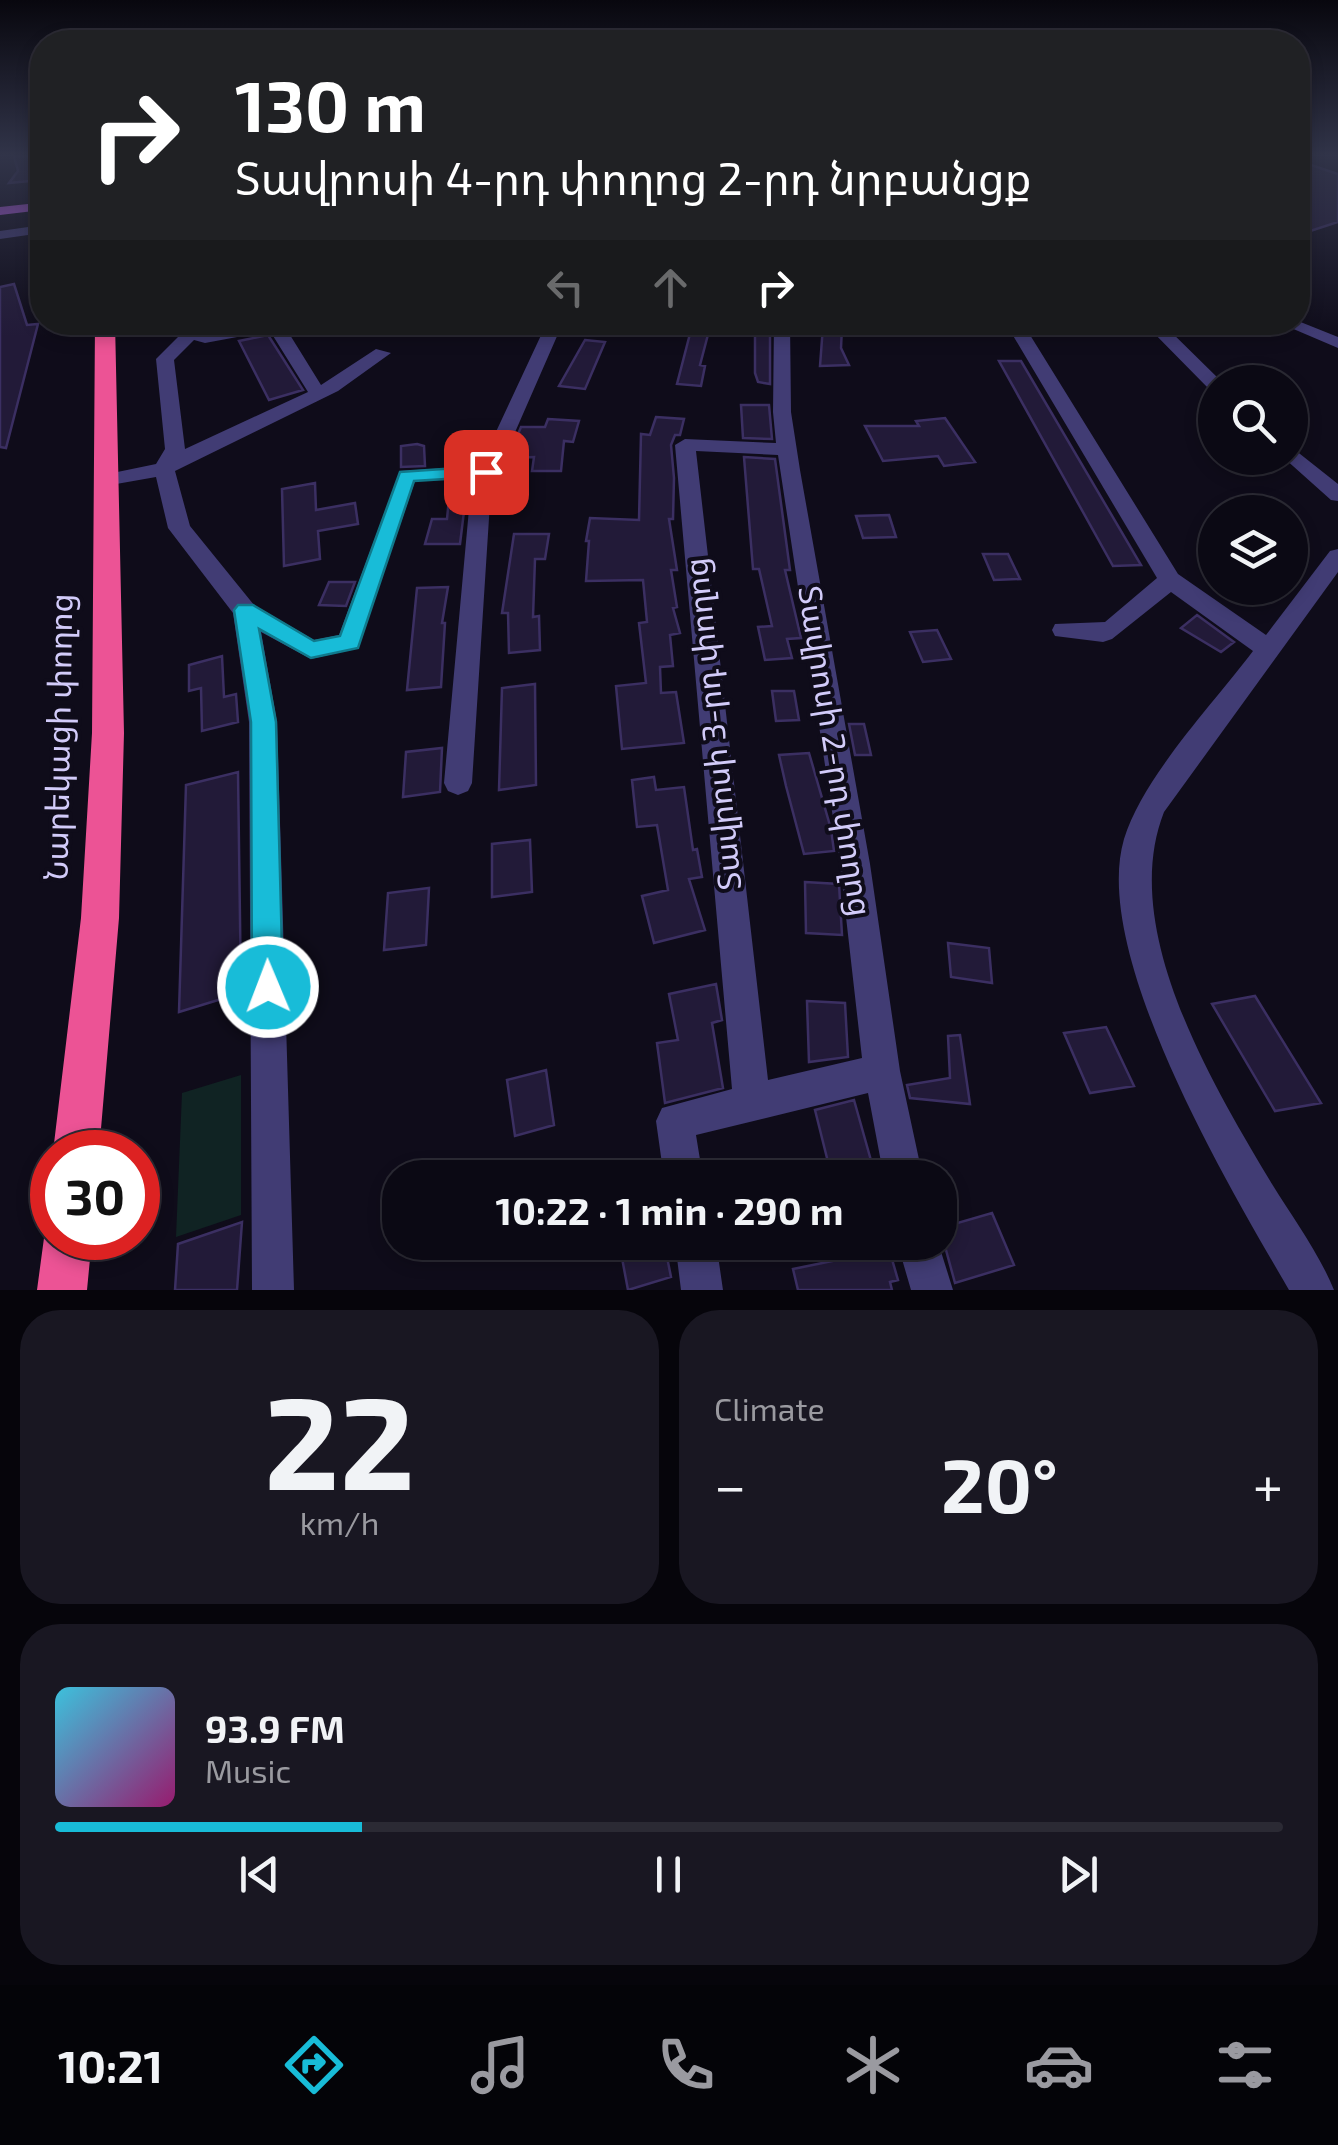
<!DOCTYPE html>
<meta charset="utf-8">
<style>
body{margin:0;font-family:"Exo 2","Noto Sans Armenian",sans-serif;background:#191722;color:#f1f3f6;height:100vh;display:flex;flex-direction:column;font-size:38px;white-space:nowrap}
*{box-sizing:border-box;margin:0}
p{font-size:32px;color:#9a9aa0}
.icon{flex:none;width:55px;height:55px;fill:none;stroke:currentColor;stroke-width:2;stroke-linecap:round;stroke-linejoin:round}
.map{position:relative;height:1290px;overflow:hidden}
.side{display:flex;flex-direction:column;gap:20px;padding:20px;background:#06050b;flex:1}
.side>*{flex:none}
.banner{position:absolute;left:30px;top:30px;width:1280px;height:305px;border-radius:40px;box-shadow:0 5px 15px #0003,0 0 0 2px #2b2a34;background:#202124;color:#fff;overflow:hidden}
.buttons{position:absolute;left:1198px;top:365px;display:grid;gap:20px}
.buttons a{display:grid;place-items:center;width:110px;height:110px;border-radius:50%;background:#0b0914;box-shadow:0 5px 15px #0003,0 0 0 2px #2b2a34;font-size:50px}
.speed{position:absolute;left:30px;top:1130px;display:flex;gap:20px;font-size:50px;font-weight:700;text-align:center}
.speed>*{display:grid;place-content:center;width:130px;height:130px;border-radius:50%;background:#0b0914;box-shadow:0 5px 15px #0003,0 0 0 2px #2b2a34;line-height:1}
.speed .limit{border:15px solid #d22;background:#fff;color:#111}
.pin{position:absolute;display:grid;place-items:center;width:85px;height:85px;color:#fff;margin:-42px;border-radius:20px;box-shadow:0 5px 15px #0006}
.me{position:absolute;width:110px;margin:-55px;rotate:359deg;stroke-linejoin:round;filter:drop-shadow(0 0 8px #0008)}
.turn{display:flex;align-items:center;gap:35px;height:210px;padding:0 40px;font-size:45px}
.turn .icon{width:130px;height:130px;stroke-width:2.5}
.turn b{display:block;font-size:70px;line-height:85px}
.lanes{display:flex;align-items:center;height:95px;padding:0 40px;background:#0003;justify-content:center;gap:50px;direction:ltr}
.lanes .off{opacity:.35}
.big{font-size:75px;font-weight:700;line-height:1.1}
.side .card{flex:1;display:flex;flex-direction:column;justify-content:center;gap:15px;min-width:0;padding:0 35px;border-radius:40px;background:#191722}
.side .dial{align-items:center;gap:0}
.dial b{font-size:130px;line-height:1}
.song{display:flex;align-items:center;gap:30px}
.cover{width:120px;height:120px;border-radius:15px;background:linear-gradient(135deg,hsl(190 70% 55%),hsl(320 70% 35%))}
.played{height:10px;border-radius:5px;background:linear-gradient(90deg,#18bcd8 25%,#2b2a34 25%)}
.keys{display:flex;justify-content:space-around;direction:ltr}
.heat{display:flex;justify-content:space-between;align-items:center;font-size:55px;direction:ltr}
.side .tiles{flex:1;display:grid;gap:20px;grid-template-columns:1fr 1fr}
.card:last-child{grid-column:span 2}
.trip{position:absolute;left:382px;top:1160px;width:575px;height:100px;border-radius:40px;background:#0b0914;box-shadow:0 5px 15px #0003,0 0 0 2px #2b2a34;font-weight:700;line-height:100px;text-align:center}
.tabs{display:flex;height:160px;justify-content:space-around;align-items:center;background:#040408;color:#9a9aa0}
.tabs .icon{width:70px;height:70px}
.tabs .active{color:#18bcd8}
.tabs b{font-size:45px;color:#f1f3f6}
.map>svg:first-child{display:block}
.green{fill:#102323}
.building{fill:#221a38;stroke:#3b2f62;stroke-width:2.5}
.lines{fill:none;stroke-linecap:round;stroke-linejoin:round}
.minor{fill:#413c74;fill-rule:evenodd}
.major{fill:#be5ded;fill-rule:evenodd}
.highway{fill:#ec5395;fill-rule:evenodd}
.route{fill:#18bcd8;stroke:#107a8c;stroke-width:2.5}
.labels{text-anchor:middle;stroke-width:8;stroke-linejoin:round;paint-order:stroke}
.street-label{font-size:32px;fill:#d2cbf9;stroke:#0f0c1a}
</style>
<div class="map">
<svg width="1338" height="1290" viewBox="0 0 1338 1290">
<rect width="100%" height="100%" fill="#0f0c1a"/>
<path class="green" d="M241 1075V1215L176 1237 182 1093Z"/>
<path class="building" d="M14 156H42V172L36 173 30 181 9 183 18 171Z
M1311 165 1338 174V222L1298 235V169Z
M14 284 27 325 38 324 6 448 0 447V287Z
M755 322H770V384L758 382 755 373Z
M692 326 710 327 700 365 705 366 701 386 677 384Z
M823 326 842 327 841 348 849 365 820 366Z
M268 335 303 390 269 400 239 341Z
M585 340 605 342 585 389 559 386Z
M999 361H1021L1141 565 1113 566Z
M741 405H769L772 439 743 438Z
M656 417 684 419 680 435H675L671 445 674 478 673 519H669L677 570H671L677 607 673 608 680 633 670 635 673 666 660 667 661 693 676 692 684 743 622 749 616 686 646 683 639 623 647 622 643 580 586 581 589 541H586L590 518 639 520 641 434 650 435Z
M945 418 975 462 944 466 938 456 883 461 865 426H919L916 421Z
M548 419 579 421 573 442 564 441 561 471H532L534 457 508 458 521 427H545Z
M417 444 424 446 425 466 401 467V446Z
M744 457 775 459 790 570H785L801 638 787 639 792 658 765 660 758 627 772 626 759 569H753Z
M315 483 316 510 355 503 358 524 318 531 320 559 284 566 282 489Z
M467 487 460 544H425L432 519H447L450 488Z
M889 515 896 537 863 538 856 516Z
M514 534H549L545 559H535L533 617 539 616 540 650 509 653 508 613H502Z
M983 554H1008L1020 579 994 580Z
M329 582H355L346 606 319 605Z
M448 587 442 623H445L441 687 407 690 417 588Z
M1197 615 1234 642 1221 652 1181 628Z
M937 630 951 659 923 662 910 632Z
M222 656 224 697 236 694 238 722 202 731 201 688 189 691V665Z
M535 684 536 785 499 790 502 688Z
M772 691H794L799 720 776 721Z
M849 724H864L871 755H855Z
M442 748 440 792 403 797 406 752Z
M809 753 831 829 834 851 804 854 786 786 779 755Z
M238 772 241 993 179 1012 186 785Z
M654 777 656 790 684 787 693 850 697 849 702 877 689 879 705 930 654 943 642 896 668 890 657 825 637 827 632 780Z
M530 840 532 892 492 897V844Z
M805 882 839 884 842 935 806 933Z
M429 888 426 945 384 950 388 893Z
M948 943 989 948 992 983 951 977Z
M716 984 722 1020 712 1023 723 1088 665 1103 657 1043 678 1040 669 994Z
M1255 996 1321 1103 1275 1111 1212 1004Z
M807 1001 845 1003 848 1057 809 1062Z
M1106 1027 1134 1086 1090 1093 1064 1033Z
M960 1035 970 1104 910 1098 907 1085 950 1078 948 1036Z
M546 1070 554 1125 515 1136 507 1080Z
M854 1100 872 1164 864 1166 868 1178H832L815 1110Z
M992 1213 1014 1265 955 1283 940 1228Z
M242 1222 237 1290H175L178 1244Z
M619 1242H664L671 1277 628 1290Z
M837 1242H887L898 1280 890 1282 892 1290H798L793 1269 842 1259Z"/>
<g class="lines">
<path class="minor" d="M42 225V233L0 239V231Z
M1298 321 1338 337V348L1277 322Z
M177 322H193L198 331 205 333 282 322 321 385 376 349 391 353 338 391 175 471 190 526 254 605 314 640 339 635 400 471 480 466 543 331 554 322H575L558 334 491 487 472 783 468 791 458 795 448 791 444 783 471 487 474 479 415 481 358 648 311 659 261 632 277 722 294 1290H252L249 722 233 613 168 528 156 477 105 486 95 480 98 476 156 464 165 449 156 359 182 333ZM270 331 308 392 185 449 174 360 194 340 205 343Z
M774 322H790L791 412 800 470 870 864 900 1071 923 1178H884L868 1093 696 1135 703 1178H664L656 1121 662 1108 732 1089 675 445 685 439 776 443 773 412ZM696 451 778 455 840 864 862 1058 768 1080Z
M1005 322H1022L1178 574 1266 635 1330 551 1338 549V572L1164 812C1118 929 1213 1085 1272 1184 1293 1218 1319 1253 1334 1290H1289C1231 1190 1090 955 1124 839 1143 777 1213 704 1253 651L1171 592 1112 639 1103 642 1055 636 1052 630 1055 624 1105 622 1157 578Z
M1143 322H1161L1222 382H1215V390L1209 389Z
M1290 446 1338 484V501L1331 500 1284 458H1290Z
M675 1242H716L723 1290H681Z
M897 1242H938L953 1290H911Z"/>
<path class="major" d="M37 203 42 204V210L0 215V207Z"/>
<path class="highway" d="M42 195V228L36 227 28 214 36 197Z
M95 322H115L124 733 119 918 99 1152H53L81 918 92 733Z
M52 1220V1238H92L87 1290H37L44 1238Z"/>
</g>
<linearGradient id="sky" x2="0" y2="1"><stop stop-color="#08070e"/><stop offset="0.46" stop-color="#313449"/><stop offset="1" stop-color="#313449" stop-opacity="0"/></linearGradient>
<rect width="1338" height="337" fill="url(#sky)"/>
<path class="route" d="M486 466 496 472 493 476 414 481 358 648 311 658 259 629 276 722 283 987 278 998 268 1002 257 998 252 987 251 722 234 610 238 605H253L314 641 340 636 400 472Z"/>
<g class="labels">
<g class="street-label">
<text transform="translate(713 724) rotate(-96)" y="11">Տավրոսի 3-րդ փողոց</text>
<text transform="translate(59 737) rotate(-89)" y="11">Նարեկացի փողոց</text>
<text transform="translate(835 751) rotate(81)" y="11">Տավրոսի 2-րդ փողոց</text>
</g>
</g>
</svg>
<div class="buttons">
<a><svg class="icon" aria-label="search" viewBox="0 0 24 24"><circle cx="10" cy="10" r="6"/><path d="M15 15l6 6"/></svg></a>
<a><svg class="icon" aria-label="layers" viewBox="0 0 24 24"><path d="M12 4l9 5-9 5-9-5zM3 14l9 5 9-5"/></svg></a>
</div>
<div class="speed"><div class="limit">30</div></div>
<div class="pin" style="left:486px;top:472px;background:#d93025"><svg class="icon" aria-label="arrive" viewBox="0 0 24 24"><path d="M6 21V4h12l-3 4 3 4H6"/></svg></div>
<svg class="me" style="left:268px;top:987px" viewBox="-20 -20 40 40"><circle r="17" fill="#18bcd8" stroke="#fff" stroke-width="3"/><path d="M0-11L8 9 0 5-8 9z" fill="#fff"/></svg>
<div class="trip">10:22 · 1 min · 290 m</div>
<div class="banner">
<div class="turn"><svg class="icon" aria-label="right" viewBox="0 0 24 24"><path d="M7 20v-9h11M14 6l5 5-5 5"/></svg><div><b>130 m</b>Տավրոսի 4-րդ փողոց 2-րդ նրբանցք</div></div>
<div class="lanes"><svg class="icon off" aria-label="left" viewBox="0 0 24 24"><path d="M17 20v-9H6M10 6l-5 5 5 5"/></svg><svg class="icon off" aria-label="ahead" viewBox="0 0 24 24"><path d="M12 20V5M6 11l6-6 6 6"/></svg><svg class="icon" aria-label="right" viewBox="0 0 24 24"><path d="M7 20v-9h11M14 6l5 5-5 5"/></svg></div>
</div>
</div>
<section class="side">
<div class="tiles">
<div class="card dial"><b>22</b><p>km/h</p></div>
<div class="card"><p>Climate</p>
<div class="heat"><a>−</a><b class="big">20°</b><a>+</a></div>
</div>
<div class="card">
<div class="song"><i class="cover"></i><div><b>93.9 FM</b><p>Music</p></div></div>
<div class="played"></div>
<div class="keys"><svg class="icon" aria-label="previous" viewBox="0 0 24 24"><path d="M18 5L8 12l10 7zM5 5v14"/></svg><svg class="icon" aria-label="pause" viewBox="0 0 24 24"><path d="M8 5v14M16 5v14"/></svg><svg class="icon" aria-label="next" viewBox="0 0 24 24"><path d="M6 5l10 7-10 7zM19 5v14"/></svg></div>
</div>
</div>
</section>
<nav class="tabs">
<b>10:21</b>
<svg class="icon active" aria-label="directions" viewBox="0 0 24 24"><path d="M12 3l9 9-9 9-9-9zM9 14v-3h6M13 9l2 2-2 2"/></svg>
<svg class="icon" aria-label="music" viewBox="0 0 24 24"><path d="M9 18V5l10-2v13"/><circle cx="6" cy="18" r="3"/><circle cx="16" cy="16" r="3"/></svg>
<svg class="icon" aria-label="phone" viewBox="0 0 24 24"><path d="M5 4h4l2 5-3 2q2 4 5 5l2-3 5 2v4C11 20 4 13 5 4z"/></svg>
<svg class="icon" aria-label="climate" viewBox="0 0 24 24"><path d="M12 3v18M4 7l16 10M4 17L20 7"/></svg>
<svg class="icon" aria-label="car" viewBox="0 0 24 24"><path d="M5 17H2v-5l4-1 3-4h7l3 4 3 1v5h-3M9 17h6M6 11h13"/><circle cx="7" cy="17" r="2"/><circle cx="17" cy="17" r="2"/></svg>
<svg class="icon" aria-label="filters" viewBox="0 0 24 24"><path d="M4 7h16M4 17h16"/><circle cx="9" cy="7" r="2"/><circle cx="15" cy="17" r="2"/></svg>
</nav>
